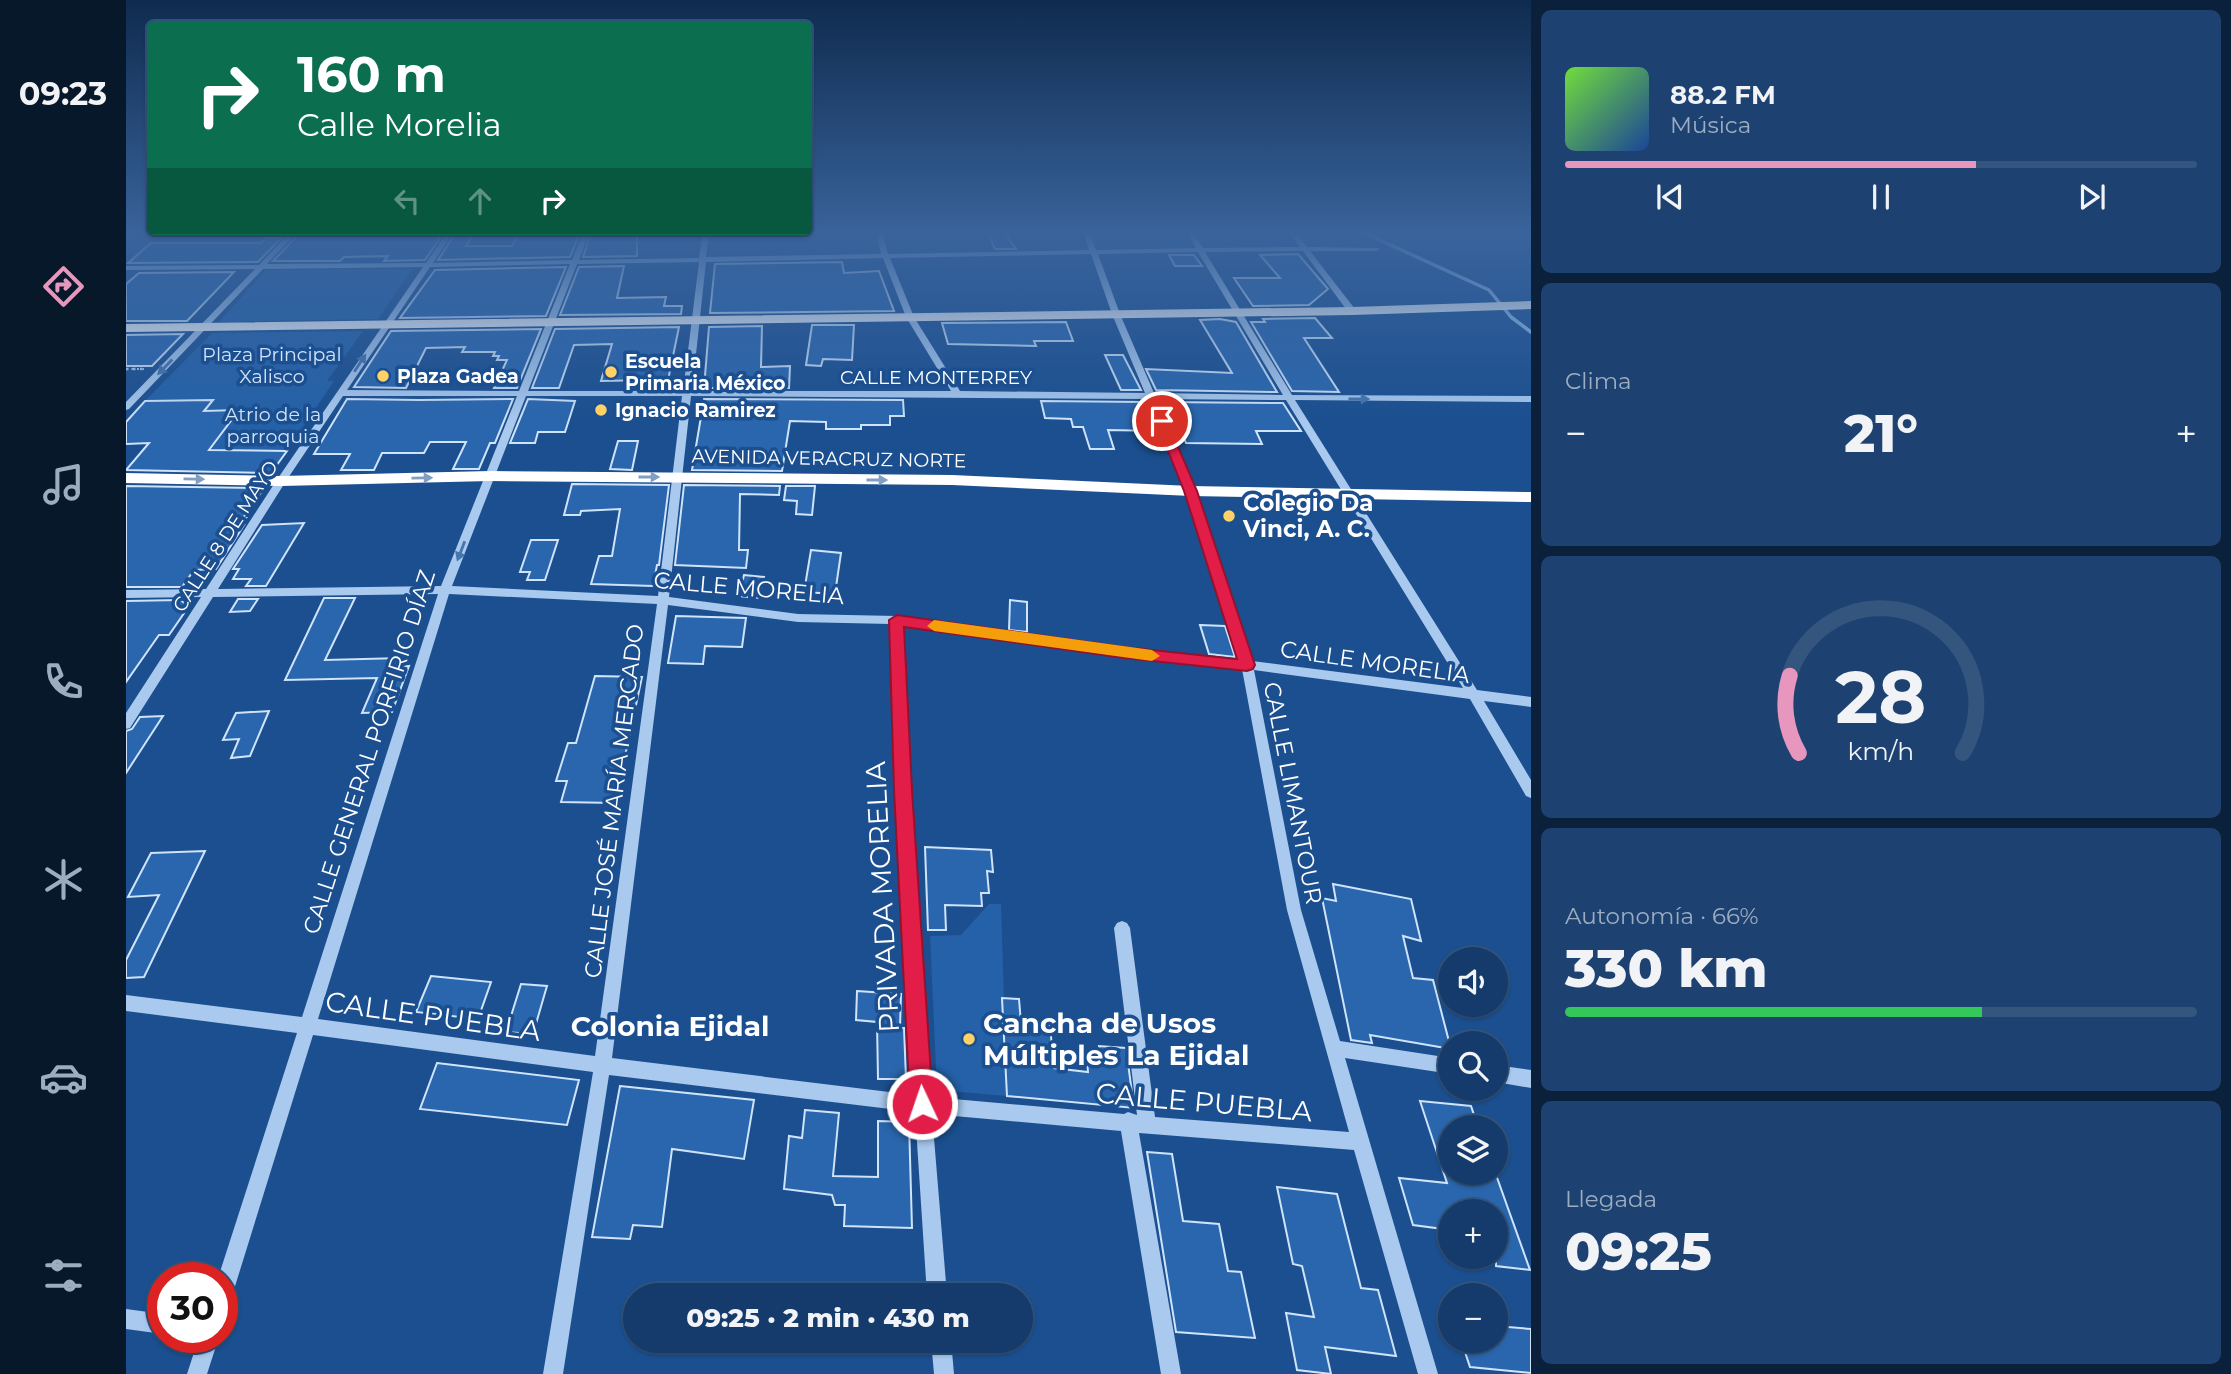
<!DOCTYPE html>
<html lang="es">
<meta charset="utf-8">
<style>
body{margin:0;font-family:Montserrat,sans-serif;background:#1d4271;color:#f1f3f6;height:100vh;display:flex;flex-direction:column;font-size:26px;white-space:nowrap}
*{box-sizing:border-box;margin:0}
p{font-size:23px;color:#9dadc1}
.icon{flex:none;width:38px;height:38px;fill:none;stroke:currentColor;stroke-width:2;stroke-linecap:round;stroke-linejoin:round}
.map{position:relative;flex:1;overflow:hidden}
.details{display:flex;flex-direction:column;gap:10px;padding:10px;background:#0b203b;width:700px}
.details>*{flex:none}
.top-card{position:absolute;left:21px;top:21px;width:665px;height:214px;border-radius:7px;box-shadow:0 2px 5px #0004,0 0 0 2px #33557e;background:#0b6e4f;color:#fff;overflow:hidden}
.buttons{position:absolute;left:1312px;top:947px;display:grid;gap:14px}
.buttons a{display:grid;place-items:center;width:70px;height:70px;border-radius:50%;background:#143b6b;box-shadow:0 2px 5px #0004,0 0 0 2px #33557e;font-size:35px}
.speed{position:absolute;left:21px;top:1262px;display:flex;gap:14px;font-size:35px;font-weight:700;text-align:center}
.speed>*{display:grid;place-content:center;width:91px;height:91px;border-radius:50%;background:#143b6b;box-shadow:0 2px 5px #0004,0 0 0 2px #33557e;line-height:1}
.speed .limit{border:10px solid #d22;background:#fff;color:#111}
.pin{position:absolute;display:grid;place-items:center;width:60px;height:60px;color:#fff;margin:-30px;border:4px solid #fff;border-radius:50%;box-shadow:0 2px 7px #0007}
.me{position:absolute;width:77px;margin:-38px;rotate:357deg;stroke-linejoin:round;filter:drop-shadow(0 0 5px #0008)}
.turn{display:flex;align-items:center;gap:24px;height:147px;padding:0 35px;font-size:32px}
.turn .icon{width:91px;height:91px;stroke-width:2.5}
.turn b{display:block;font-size:49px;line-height:60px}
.lanes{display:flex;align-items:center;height:66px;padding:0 35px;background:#0003;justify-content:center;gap:35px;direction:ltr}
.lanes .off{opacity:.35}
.big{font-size:52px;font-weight:800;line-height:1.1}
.details .card{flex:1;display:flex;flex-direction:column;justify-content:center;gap:10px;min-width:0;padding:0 24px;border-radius:10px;background:#1d4271}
.details .dial{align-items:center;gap:0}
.dial svg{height:182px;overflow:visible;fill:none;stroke:#33557e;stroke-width:7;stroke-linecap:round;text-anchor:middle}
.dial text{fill:#f1f3f6;stroke:none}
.song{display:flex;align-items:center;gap:21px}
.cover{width:84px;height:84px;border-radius:10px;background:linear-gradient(135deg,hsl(100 70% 55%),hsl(220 70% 35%))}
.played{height:7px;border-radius:4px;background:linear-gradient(90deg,#e797bd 65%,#33557e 65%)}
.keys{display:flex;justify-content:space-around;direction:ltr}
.heat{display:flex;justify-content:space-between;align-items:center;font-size:38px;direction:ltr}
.charge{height:10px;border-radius:5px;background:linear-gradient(90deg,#34c759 66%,#33557e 0)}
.trip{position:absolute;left:497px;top:1283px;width:410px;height:70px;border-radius:35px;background:#143b6b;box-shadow:0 2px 5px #0004,0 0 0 2px #33557e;font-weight:800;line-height:70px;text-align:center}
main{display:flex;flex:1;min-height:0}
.tabs{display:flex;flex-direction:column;width:126px;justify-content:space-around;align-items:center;background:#08182b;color:#9dadc1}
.tabs .icon{width:49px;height:49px}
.tabs .active{color:#e797bd}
.tabs b{font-size:32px;color:#f1f3f6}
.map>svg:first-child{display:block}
.green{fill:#2461a8}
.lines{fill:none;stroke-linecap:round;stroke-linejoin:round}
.stream{stroke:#9cc4f0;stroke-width:3.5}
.building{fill:#2a66ad;stroke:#cfe3fa;stroke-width:2}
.path-far1{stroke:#a9c9ee;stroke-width:2;stroke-dasharray:2 3.5;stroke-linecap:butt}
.path{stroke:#a9c9ee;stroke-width:2.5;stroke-dasharray:2.5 4.5;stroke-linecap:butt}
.minor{fill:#a9c9ee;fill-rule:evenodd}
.highway{fill:#fff;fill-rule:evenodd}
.oneway{fill:#4674ac}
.oneway2{fill:#829ec1}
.route{fill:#e11d48;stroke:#92132f;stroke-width:2}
.slow{fill:#f59e0b}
.poi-dot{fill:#ffd166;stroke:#1b4f8f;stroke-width:2.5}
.labels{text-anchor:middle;stroke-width:7;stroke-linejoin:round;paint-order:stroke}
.far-park-label{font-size:19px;fill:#cfe3fa;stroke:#1b4f8f}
.far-poi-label{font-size:19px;font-weight:bold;fill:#fff;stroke:#1b4f8f;text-anchor:start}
.far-street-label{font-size:19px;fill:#fff;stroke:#1b4f8f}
.poi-label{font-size:23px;font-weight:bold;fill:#fff;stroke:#1b4f8f;text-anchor:start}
.street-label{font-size:23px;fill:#fff;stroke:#1b4f8f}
.near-street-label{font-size:28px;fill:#fff;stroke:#1b4f8f}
.near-poi-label{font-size:28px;font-weight:bold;fill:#fff;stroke:#1b4f8f;text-anchor:start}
.near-neighbourhood-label{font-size:28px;font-weight:bold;fill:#fff;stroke:#1b4f8f}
</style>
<main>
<nav class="tabs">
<b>09:23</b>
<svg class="icon active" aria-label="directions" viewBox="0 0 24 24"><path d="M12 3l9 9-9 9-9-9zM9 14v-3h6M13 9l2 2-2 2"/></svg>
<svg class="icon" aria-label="music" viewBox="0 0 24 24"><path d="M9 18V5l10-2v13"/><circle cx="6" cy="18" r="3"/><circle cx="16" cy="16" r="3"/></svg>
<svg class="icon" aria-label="phone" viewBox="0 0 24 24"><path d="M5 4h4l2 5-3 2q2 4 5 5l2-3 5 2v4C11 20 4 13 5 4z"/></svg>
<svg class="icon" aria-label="climate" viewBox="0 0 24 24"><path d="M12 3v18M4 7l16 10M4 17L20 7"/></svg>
<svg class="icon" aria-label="car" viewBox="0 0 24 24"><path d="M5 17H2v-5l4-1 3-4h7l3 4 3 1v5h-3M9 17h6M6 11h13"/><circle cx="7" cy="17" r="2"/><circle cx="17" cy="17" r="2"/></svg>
<svg class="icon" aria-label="filters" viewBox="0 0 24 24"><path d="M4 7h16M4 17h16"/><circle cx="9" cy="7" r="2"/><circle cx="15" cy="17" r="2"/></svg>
</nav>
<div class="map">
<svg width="1405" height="1374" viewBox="0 0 1405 1374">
<rect width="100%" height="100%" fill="#1b4f8f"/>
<path class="green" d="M286 269 252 319 93 322 140 270Z
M237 331 201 381H208L161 451H73L78 411 19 401 86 333Z
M863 904H875L881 1096 811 1090 804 936 835 935Z"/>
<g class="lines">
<path class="stream" d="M1234 231 1363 290 1385 317 1405 332"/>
</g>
<path class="building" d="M176 231H319L299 260 258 261 262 256 218 257 214 261H147Z
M331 231H350L340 246H386L394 231H455L444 257 312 260Z
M466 231H511V256L457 257Z
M877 231 890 249H869L861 232Z
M140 238H155L132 262 2 263 25 243H135Z
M1172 254 1202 289 1183 305 1127 306 1108 278H1154L1134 255Z
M1043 255H1068L1076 266H1049Z
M716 262 718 273 753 271 768 311 584 313 589 264Z
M498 266 491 298 540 297 538 306H556L555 314 434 315 453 267Z
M440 267 420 316 274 318 309 270Z
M108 272 61 321H0V284L13 273Z
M1189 318 1206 338H1178L1213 392 1166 391 1125 322H1139L1137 319Z
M1094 319 1110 322 1151 392 1030 390 1020 369 1106 373 1074 320Z
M940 322 947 341H908L910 346 822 344 816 323Z
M686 325H728L726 360 697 359 695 366 680 365Z
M636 326 635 367 664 366 663 388H578L583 327Z
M553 327 541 385H522L523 380 475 381 486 344 448 345 433 388H406L429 329Z
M415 329 391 388H368L381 360H371L373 356H367L369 352H336L339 347 300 348 280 388 228 387 265 331Z
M57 334 26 366H0V335Z
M979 355H997L1015 390H995Z
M221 399 293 400 387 399 369 443H364L353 469H327L340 442H304L298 453H256L248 470H215L224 454H188Z
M402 399 449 401 439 432H412L409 443H384Z
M578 399 777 400 778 416H764V425H735V429H700V422L664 421 656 471 566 470Z
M87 400 78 411 113 410 83 450 161 451 145 473 0 470 23 443 0 444V422L19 401Z
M915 401 1019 402 1032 431 982 430 988 449H964L957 427H947L945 419 919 418Z
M1034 402 1157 403 1175 431H1130L1136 444 1060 443 1055 431H1047Z
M492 441H512L506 470 484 469Z
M446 484 543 485 533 565H531L527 586 465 584 473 556H486L494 509 455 511 454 515H438Z
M558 485 654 486 653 495 614 494 613 550H622L620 568 549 565Z
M0 486 138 488 117 518H120L115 525H118L90 569 68 570 56 587H0Z
M660 486H689L686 515 670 514 671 501 658 500Z
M178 523 140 586H120L125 579H107L113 569H107L136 525Z
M405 540H432L419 580H401L404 572H394Z
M685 550 715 553 709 594 678 592Z
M618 575 638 577 633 598 613 596Z
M198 598H229L199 660 276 658 273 667 283 666 266 712 236 713 251 678 159 680Z
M112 599H132L124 611 104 612Z
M54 600 63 606 43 635H33L0 682V601Z
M884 600 901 602V632L883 630Z
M550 616 620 618 616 647 579 646 577 664 542 663Z
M1074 625 1099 626 1109 657 1083 654Z
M469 676 516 677 489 803 435 802 441 781H430L442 743H450Z
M143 711 124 756 105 758 113 739 97 740 110 713Z
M37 716 0 773V731L6 729 14 717Z
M799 847 865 850 867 872 861 871 863 893H855L856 906 819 905 820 930H802Z
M79 851 18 977 0 978V960L33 895 2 897 25 853Z
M1207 884 1285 899 1295 941 1277 936 1287 978 1307 980 1325 1049 1244 1035 1246 1043 1225 1040 1196 898 1210 901Z
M305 976 365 982 352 1019 290 1012Z
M395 984 421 986 407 1034 380 1032Z
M731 991 775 994 774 1028H778L780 1079H752L751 1022 730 1020Z
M876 998 893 999 895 1023 924 1026 928 1068 962 1072 960 1051 974 1052 973 1046 1000 1048 1008 1108 881 1096Z
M311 1063 453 1080 441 1125 294 1109Z
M494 1086 628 1100 618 1159 546 1149 536 1227 507 1225 504 1239 466 1237Z
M1294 1101 1345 1106 1352 1127H1325V1172H1369L1404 1270 1370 1266V1211H1325V1230L1287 1225 1273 1178 1321 1183Z
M679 1110 713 1113 707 1176 752 1177V1121L783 1122 786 1228 718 1226 719 1205H709L706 1195 658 1189 663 1136 676 1138Z
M1021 1152 1046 1154 1057 1221 1093 1224 1102 1271 1115 1272 1129 1338 1050 1332Z
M1151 1187 1211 1194 1235 1288 1252 1290 1270 1356 1199 1347 1205 1374 1171 1370 1160 1313 1188 1317 1176 1266 1167 1264Z
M1370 1326 1405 1329V1373L1344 1367 1335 1340H1370Z"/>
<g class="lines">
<path class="path-far1" d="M0 369H18"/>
<path class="path" d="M0 369H18"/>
<path class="minor" d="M165 231H172L141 264 300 263 322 231H328L307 263 446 260 458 231H464L453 260 573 258 577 231H583L580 257 755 254 750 231H756L762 254 963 250 957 231H963L970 250 1070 248 1060 231H1066L1077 248 1174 247 1162 231H1168L1181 247 1253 248V250L1251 251H1184L1229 309V313H1223L1177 251 1079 252 1166 395 1405 396V402L1169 400 1351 690 1405 697V707L1358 701 1405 780V798L1400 796 1344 699 1128 670 1175 910 1214 1041 1325 1058V1074L1219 1058 1312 1374H1292L1228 1150 1013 1133 1055 1374H1035L995 1131 806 1114 821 1295H801L789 1112 483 1075 437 1374H417L467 1072 187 1035 106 1296 103 1303 96 1306V1278H92L171 1033 0 1011V995L176 1017 312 594 87 597 4 728 0 729V713L75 597 0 598V590L80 589 150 481 297 267 137 269 3 409 0 410V402L129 269 0 270V266L133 265ZM1072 252 1157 395 1028 393 994 314 972 254ZM965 254 986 314 1019 393 834 391 788 317 764 258ZM757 258 780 317 825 391H566L580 262ZM573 262 557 391H402L451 264ZM444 264 393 391 221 390 304 267ZM217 396H391L315 586 92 589 160 481ZM400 396H556L532 596 326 586ZM565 396 1021 399 1060 491 1113 660 998 649 771 616 672 614 543 597ZM1030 399 1160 400 1337 688 1126 661 1070 491ZM323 594 531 604 469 1056 192 1019ZM542 605 672 622 765 624 775 874 788 1095 486 1058ZM777 625 998 657 1116 669 1161 910 1223 1132 1029 1117 1004 928 1001 923 996 921 991 923 988 928 1011 1115 1002 1112 998 1114 805 1097 790 874Z
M1370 1065 1405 1070V1088L1370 1082Z
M0 1309 37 1314V1334L0 1329Z
M73 1337H93L81 1374H61Z
M805 1340H825L828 1374H808Z"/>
<path class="highway" d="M1405 301V309L1226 315 0 332V324L1226 307Z
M364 471 826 475 1065 486 1405 492V502L1065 496 826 485 364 481 155 486 0 483V473L155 476Z"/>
</g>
<defs><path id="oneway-solid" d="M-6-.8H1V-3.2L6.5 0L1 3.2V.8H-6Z" transform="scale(1.75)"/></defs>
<g class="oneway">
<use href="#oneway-solid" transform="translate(234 363) rotate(-57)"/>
<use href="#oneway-solid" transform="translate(39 367) rotate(134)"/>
<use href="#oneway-solid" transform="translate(1233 399)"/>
<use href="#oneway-solid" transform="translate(335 551) rotate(111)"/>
</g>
<g class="oneway2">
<use href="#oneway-solid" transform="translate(523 477)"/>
<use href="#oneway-solid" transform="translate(296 478) rotate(-1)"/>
<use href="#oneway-solid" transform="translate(68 479) rotate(1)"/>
<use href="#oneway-solid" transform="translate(751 480)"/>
</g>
<linearGradient id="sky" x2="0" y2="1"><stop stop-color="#0f2b4f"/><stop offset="0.55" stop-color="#39639b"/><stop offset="1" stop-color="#39639b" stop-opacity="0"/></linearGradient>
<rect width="1405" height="423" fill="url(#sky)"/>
<path class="route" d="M1036 417 1041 421 1071 491 1129 665 1127 669 1121 671 998 658 778 627 786 790 807 1104 804 1112 796 1116 788 1112 784 1104 768 790 763 620 771 615 998 647 1111 659 1058 491 1030 421Z"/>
<path class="slow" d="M808 620 1026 650 1034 656 1026 661 808 631 801 626Z"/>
<g class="poi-dot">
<circle cx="485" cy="372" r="7"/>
<circle cx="257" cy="376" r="7"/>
<circle cx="475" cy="410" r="7"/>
<circle cx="1103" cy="516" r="7"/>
<circle cx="843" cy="1039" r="7"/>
</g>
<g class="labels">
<g class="far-park-label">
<text x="146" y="361">Plaza Principal<tspan x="146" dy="22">Xalisco</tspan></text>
<text x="147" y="421">Atrio de la<tspan x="147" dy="22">parroquia</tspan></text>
</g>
<g class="far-poi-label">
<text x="499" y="368">Escuela<tspan x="499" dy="22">Primaria México</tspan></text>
<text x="271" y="383">Plaza Gadea</text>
<text x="489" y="417">Ignacio Ramirez</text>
</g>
<g class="far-street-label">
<text x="810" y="384">CALLE MONTERREY</text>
<text transform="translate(703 458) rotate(1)" y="7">AVENIDA VERACRUZ NORTE</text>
<text transform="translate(99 536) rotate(-57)" y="7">CALLE 8 DE MAYO</text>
</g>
<g class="poi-label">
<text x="1117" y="511">Colegio Da<tspan x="1117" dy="26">Vinci, A. C.</tspan></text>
</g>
<g class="street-label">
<text transform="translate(623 588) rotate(5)" y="8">CALLE MORELIA</text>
<text transform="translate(1249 662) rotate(8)" y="8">CALLE MORELIA</text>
<text transform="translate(243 752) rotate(-72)" y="8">CALLE GENERAL PORFIRIO DÍAZ</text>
<text transform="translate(1167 793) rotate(79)" y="8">CALLE LIMANTOUR</text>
<text transform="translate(488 801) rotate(-83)" y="8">CALLE JOSÉ MARÍA MERCADO</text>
</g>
<g class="near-street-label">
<text transform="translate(756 897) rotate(-93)" y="10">PRIVADA MORELIA</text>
<text transform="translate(307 1016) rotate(8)" y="10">CALLE PUEBLA</text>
<text transform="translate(1078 1102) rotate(5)" y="10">CALLE PUEBLA</text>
</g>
<g class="near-poi-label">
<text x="857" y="1033">Cancha de Usos<tspan x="857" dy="32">Múltiples La Ejidal</tspan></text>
</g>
<g class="near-neighbourhood-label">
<text x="544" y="1036">Colonia Ejidal</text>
</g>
</g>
</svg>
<div class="buttons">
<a><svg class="icon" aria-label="sound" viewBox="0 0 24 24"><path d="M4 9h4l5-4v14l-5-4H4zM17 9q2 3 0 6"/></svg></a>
<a><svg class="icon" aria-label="search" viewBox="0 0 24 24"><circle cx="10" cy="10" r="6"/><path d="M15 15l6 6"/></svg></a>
<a><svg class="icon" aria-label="layers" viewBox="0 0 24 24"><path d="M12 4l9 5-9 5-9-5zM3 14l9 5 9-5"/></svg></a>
<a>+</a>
<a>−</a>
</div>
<div class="speed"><div class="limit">30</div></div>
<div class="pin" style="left:1036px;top:421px;background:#d93025"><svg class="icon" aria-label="arrive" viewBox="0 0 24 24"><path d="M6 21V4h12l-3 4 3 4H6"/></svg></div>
<svg class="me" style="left:796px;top:1104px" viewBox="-20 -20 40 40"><circle r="17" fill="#e11d48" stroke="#fff" stroke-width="3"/><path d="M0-11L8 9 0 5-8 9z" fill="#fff"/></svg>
<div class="trip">09:25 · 2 min · 430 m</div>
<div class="top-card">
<div class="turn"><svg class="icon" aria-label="right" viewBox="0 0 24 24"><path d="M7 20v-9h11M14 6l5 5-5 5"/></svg><div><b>160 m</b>Calle Morelia</div></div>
<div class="lanes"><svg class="icon off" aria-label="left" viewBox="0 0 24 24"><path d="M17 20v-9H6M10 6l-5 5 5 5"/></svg><svg class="icon off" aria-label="ahead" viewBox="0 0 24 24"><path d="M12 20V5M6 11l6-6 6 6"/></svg><svg class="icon" aria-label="right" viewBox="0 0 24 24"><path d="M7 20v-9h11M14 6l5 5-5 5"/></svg></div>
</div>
</div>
<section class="details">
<div class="card">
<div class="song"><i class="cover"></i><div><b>88.2 FM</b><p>Música</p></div></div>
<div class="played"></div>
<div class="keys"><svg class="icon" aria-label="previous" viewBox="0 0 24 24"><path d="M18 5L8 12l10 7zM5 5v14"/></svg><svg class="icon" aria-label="pause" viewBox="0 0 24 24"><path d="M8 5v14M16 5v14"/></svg><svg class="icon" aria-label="next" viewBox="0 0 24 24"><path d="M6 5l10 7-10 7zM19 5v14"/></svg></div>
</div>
<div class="card"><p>Clima</p>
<div class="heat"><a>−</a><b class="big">21°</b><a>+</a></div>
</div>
<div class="card dial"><svg viewBox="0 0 100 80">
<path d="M14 69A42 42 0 1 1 86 69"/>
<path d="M14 69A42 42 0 0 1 10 35" stroke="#e797bd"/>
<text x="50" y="56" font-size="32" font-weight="700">28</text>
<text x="50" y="72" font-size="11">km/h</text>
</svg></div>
<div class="card"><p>Autonomía · 66%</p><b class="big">330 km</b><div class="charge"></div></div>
<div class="card"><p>Llegada</p><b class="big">09:25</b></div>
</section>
</main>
